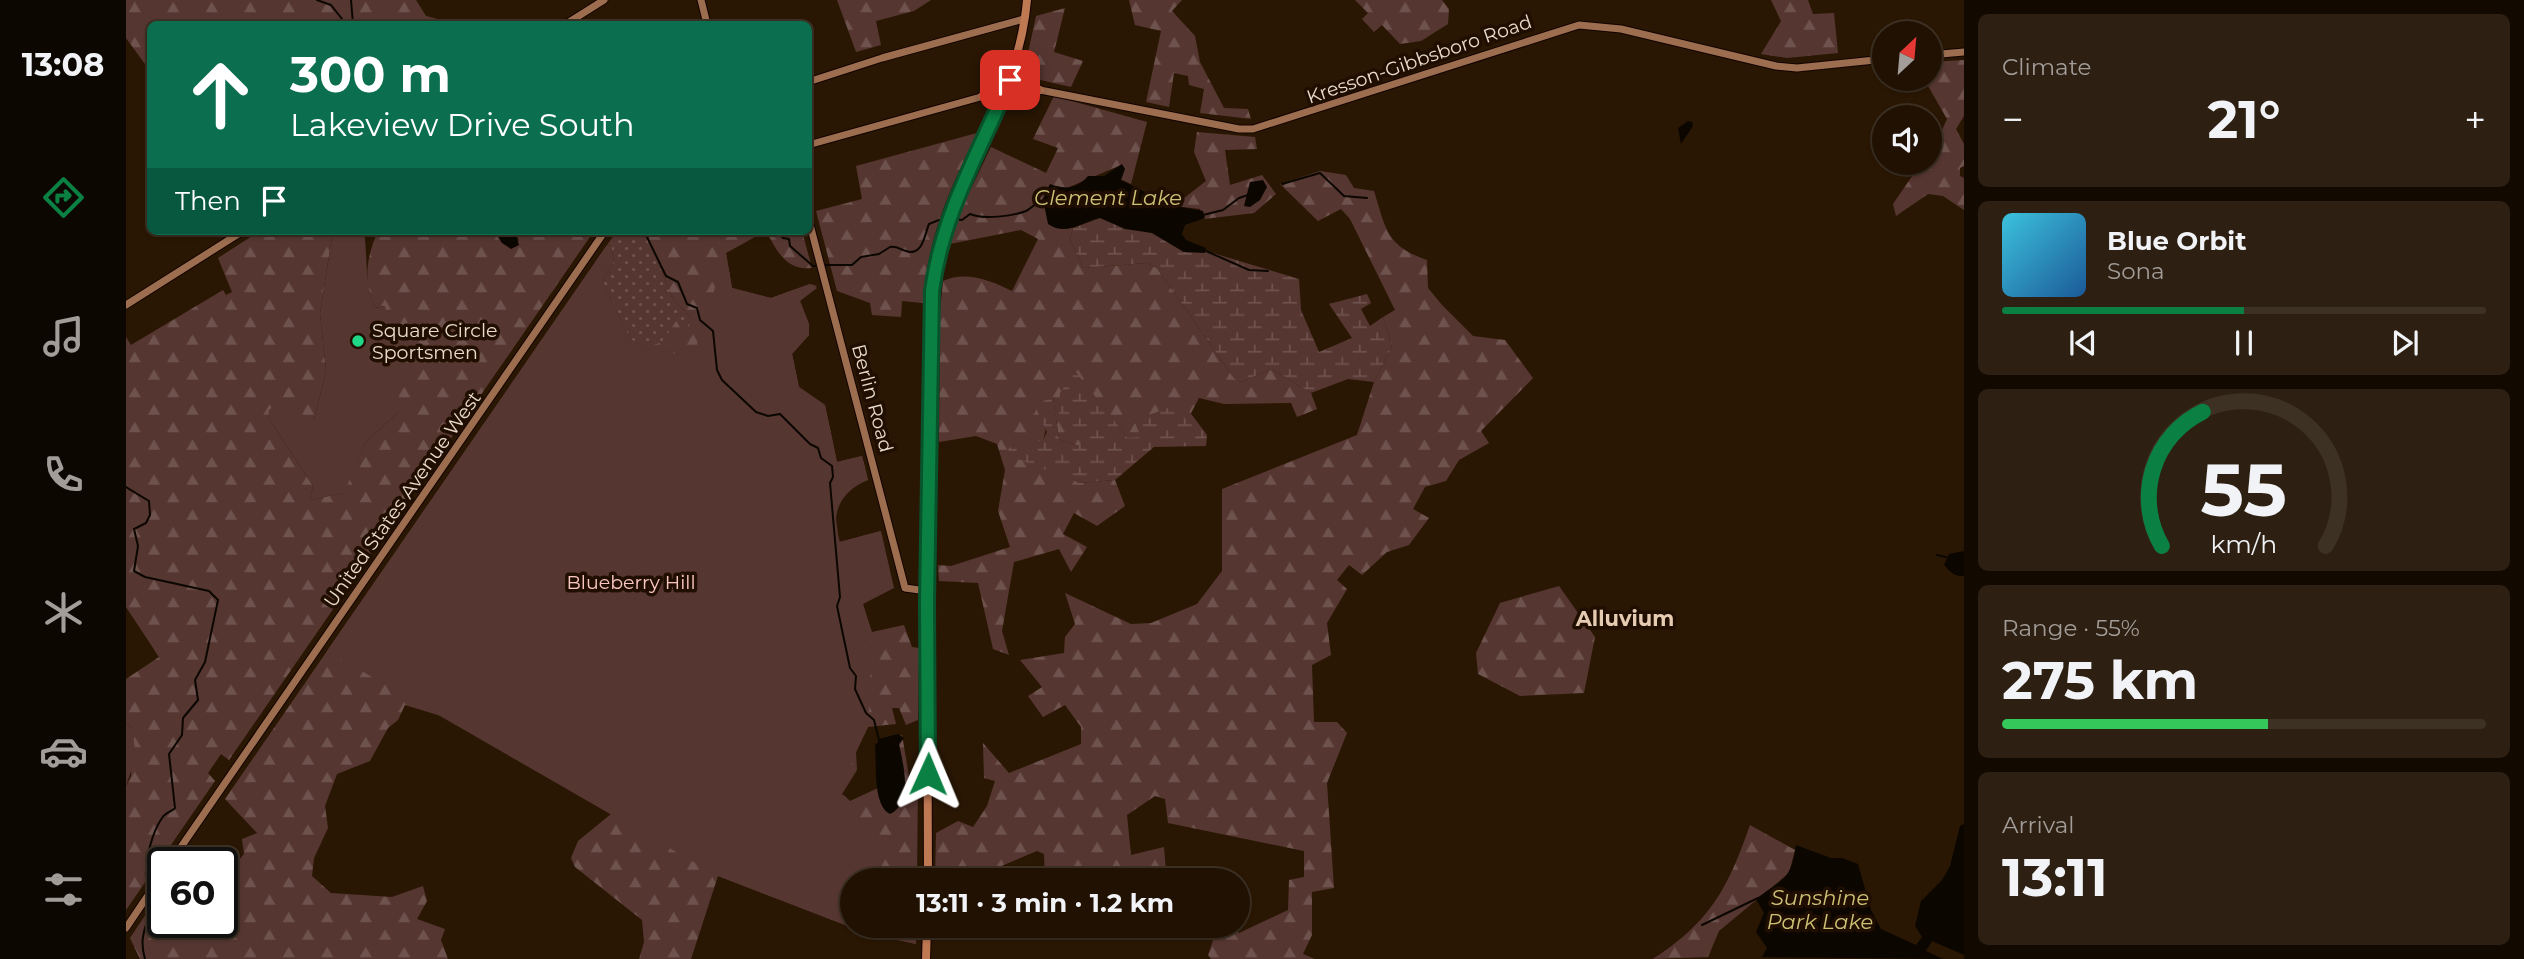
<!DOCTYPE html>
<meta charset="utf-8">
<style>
body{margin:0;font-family:Montserrat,sans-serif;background:#2d1f11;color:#f1f3f6;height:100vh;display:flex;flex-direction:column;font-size:26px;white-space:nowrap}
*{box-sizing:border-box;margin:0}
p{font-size:23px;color:#a29d99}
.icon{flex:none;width:38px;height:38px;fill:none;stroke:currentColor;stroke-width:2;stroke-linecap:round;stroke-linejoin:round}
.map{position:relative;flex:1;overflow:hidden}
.panel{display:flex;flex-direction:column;gap:14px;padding:14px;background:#120901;width:560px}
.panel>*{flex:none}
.banner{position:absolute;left:21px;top:21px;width:665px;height:214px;border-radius:10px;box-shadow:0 2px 5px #0004,0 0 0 2px #3d3124;background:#0b6e4f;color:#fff;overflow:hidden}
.needle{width:46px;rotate:26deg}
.controls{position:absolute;left:1746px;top:21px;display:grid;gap:14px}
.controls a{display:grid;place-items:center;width:70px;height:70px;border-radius:50%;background:#201102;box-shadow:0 2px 5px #0004,0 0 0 2px #3d3124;font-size:35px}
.speed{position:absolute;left:21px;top:847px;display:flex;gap:14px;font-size:35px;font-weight:700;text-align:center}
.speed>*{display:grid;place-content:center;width:91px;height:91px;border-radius:50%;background:#201102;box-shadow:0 2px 5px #0004,0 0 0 2px #3d3124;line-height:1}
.speed .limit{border:4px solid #111;border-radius:10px;background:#fff;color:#111}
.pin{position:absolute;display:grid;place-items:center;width:60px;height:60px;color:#fff;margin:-30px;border-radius:14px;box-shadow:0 4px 10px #0006}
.me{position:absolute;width:77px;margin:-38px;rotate:1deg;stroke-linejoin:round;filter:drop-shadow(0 0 5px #0008)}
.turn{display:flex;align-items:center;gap:24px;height:147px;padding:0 28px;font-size:32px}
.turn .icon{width:91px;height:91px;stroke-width:2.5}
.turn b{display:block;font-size:49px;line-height:60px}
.then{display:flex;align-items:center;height:66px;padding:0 28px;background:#0003;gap:14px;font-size:26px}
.big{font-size:52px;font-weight:700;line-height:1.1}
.panel .tile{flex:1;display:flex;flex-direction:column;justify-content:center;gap:10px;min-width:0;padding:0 24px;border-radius:10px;background:#2d1f11}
.panel .dial{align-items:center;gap:0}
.dial svg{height:182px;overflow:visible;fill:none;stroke:#3d3124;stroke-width:7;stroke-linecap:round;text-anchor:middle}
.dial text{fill:#f1f3f6;stroke:none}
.song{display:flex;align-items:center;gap:21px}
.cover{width:84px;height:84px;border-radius:10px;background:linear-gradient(135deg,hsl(190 70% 55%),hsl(210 70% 35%))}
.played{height:7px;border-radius:4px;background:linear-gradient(90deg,#0b8043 50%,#3d3124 50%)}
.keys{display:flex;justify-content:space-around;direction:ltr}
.heat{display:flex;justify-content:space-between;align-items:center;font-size:38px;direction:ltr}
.charge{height:10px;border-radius:5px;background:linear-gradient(90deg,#34c759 55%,#3d3124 0)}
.trip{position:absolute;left:714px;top:868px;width:410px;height:70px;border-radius:35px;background:#201102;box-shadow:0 2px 5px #0004,0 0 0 2px #3d3124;font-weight:700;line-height:70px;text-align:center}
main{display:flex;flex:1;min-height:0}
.tabs{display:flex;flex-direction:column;width:126px;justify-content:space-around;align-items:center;background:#0d0701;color:#a29d99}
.tabs .icon{width:49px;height:49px}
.tabs .active{color:#0b8043}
.tabs b{font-size:32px;color:#f1f3f6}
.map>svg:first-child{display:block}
.grass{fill:url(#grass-dots)}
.forest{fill:url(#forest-firs)}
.wetland{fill:url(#wetland-marsh)}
.green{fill:#563631}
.water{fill:#0b0700}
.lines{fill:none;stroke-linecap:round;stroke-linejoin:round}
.stream{stroke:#0b0700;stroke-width:2}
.secondary-casing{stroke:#120300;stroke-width:9}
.primary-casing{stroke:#120300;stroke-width:10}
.secondary{stroke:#9c6d4f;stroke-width:7}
.primary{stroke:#be7852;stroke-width:8}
.route-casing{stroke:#07532c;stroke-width:18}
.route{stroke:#0b8043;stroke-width:12}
.poi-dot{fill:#1ed888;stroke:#200e00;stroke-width:2.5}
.labels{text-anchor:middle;stroke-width:7;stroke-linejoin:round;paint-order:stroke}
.street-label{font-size:19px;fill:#e9dbcf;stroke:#200e00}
.poi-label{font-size:19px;fill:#e9dbcf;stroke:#200e00;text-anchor:start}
.park-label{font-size:19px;fill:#fac7c0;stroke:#200e00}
.water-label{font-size:21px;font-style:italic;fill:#ccc275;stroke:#200e00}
.neighbourhood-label{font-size:21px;font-weight:bold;fill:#e6cbb3;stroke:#200e00}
</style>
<main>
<nav class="tabs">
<b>13:08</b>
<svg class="icon active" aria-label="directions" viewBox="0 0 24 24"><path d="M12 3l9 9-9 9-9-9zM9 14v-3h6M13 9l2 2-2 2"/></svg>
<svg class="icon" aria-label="music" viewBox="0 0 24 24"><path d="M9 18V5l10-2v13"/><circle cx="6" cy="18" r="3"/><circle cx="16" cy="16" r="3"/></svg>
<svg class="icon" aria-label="phone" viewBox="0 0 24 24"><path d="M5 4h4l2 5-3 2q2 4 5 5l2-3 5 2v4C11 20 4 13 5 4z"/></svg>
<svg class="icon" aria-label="climate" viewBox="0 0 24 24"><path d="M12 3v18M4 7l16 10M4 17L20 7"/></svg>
<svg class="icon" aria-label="car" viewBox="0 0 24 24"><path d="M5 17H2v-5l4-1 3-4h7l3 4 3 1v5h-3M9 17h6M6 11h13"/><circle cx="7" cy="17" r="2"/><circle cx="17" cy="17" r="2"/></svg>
<svg class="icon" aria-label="filters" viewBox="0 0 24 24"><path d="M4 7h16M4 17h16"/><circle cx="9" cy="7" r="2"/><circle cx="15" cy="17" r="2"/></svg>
</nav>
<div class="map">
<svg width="1838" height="959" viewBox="0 0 1838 959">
<defs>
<pattern id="grass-dots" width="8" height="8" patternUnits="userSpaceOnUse" patternTransform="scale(1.75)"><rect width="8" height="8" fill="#563631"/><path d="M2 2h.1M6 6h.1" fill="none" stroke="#6e524e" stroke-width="1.8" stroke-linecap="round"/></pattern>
<pattern id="forest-firs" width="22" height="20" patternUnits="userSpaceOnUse" patternTransform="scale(1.75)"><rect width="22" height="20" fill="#563631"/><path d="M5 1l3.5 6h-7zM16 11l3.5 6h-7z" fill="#6e524e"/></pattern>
<pattern id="wetland-marsh" width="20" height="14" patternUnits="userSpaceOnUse" patternTransform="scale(1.75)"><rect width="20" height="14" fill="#563631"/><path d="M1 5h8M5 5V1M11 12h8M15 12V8" fill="none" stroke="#6e524e"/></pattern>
</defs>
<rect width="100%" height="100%" fill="#2a1703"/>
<path class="grass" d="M491 231H513L523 240 546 297 564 317 567 357 519 348 504 339 476 281 488 261 485 246 481 245Z"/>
<path class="forest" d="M0 0H290L300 16 331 24H24V71L0 38Z
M711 0H805L788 11 750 21 755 45 730 52Z
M1003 0H1056L1046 11 1069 36 1074 62 1098 108 1122 109 1125 119 1074 113 1078 89 1063 85 1062 76 1048 73 1043 107 1020 102 1035 31 1009 25Z
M1229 0H1316L1323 9 1322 24 1295 41 1274 44 1256 25 1248 32 1236 19 1242 13Z
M1645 0H1682L1687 14 1708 13 1712 53 1661 58 1635 54 1655 21Z
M939 8 928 52 957 61 945 87 897 76 910 16Z
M1838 60V116L1830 129 1838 144V166L1834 168V176L1838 178V210L1817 196 1802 194 1770 216 1767 204 1789 172 1779 163H1804V144L1809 146 1821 119 1798 79H1804V62Z
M928 96 1021 122 1005 184 994 179 995 165 941 188 923 185 922 224 947 228 944 239 957 268 1021 263 1031 268 1108 378 1115 382 1146 369 1185 393 1191 409 1171 417 1165 403 1098 404 1073 398 1064 415 1008 420 1016 438H1002L949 372 963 440 953 446 933 439 927 397 917 441 886 446 953 483 989 480 999 506 971 526 948 513 937 534 961 547 945 572 933 549 888 562 876 631 883 655 867 649 852 583 813 581 812 565 825 566 884 547 872 511 879 470 871 444 850 436 813 442 814 312 817 281C840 270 866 281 886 291L912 239 895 230 824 244 833 214 865 147 920 173 932 148 907 139Z
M1071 132 1129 137 1131 149 1099 150 1104 185 1136 175 1150 194 1128 213 1078 219 1074 209 1048 206 1080 181 1068 152Z
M851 133C823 191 801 238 797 303L776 301 775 317 746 315 744 303 711 291 690 211 736 199 730 166Z
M1194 171 1220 175 1228 188 1248 191C1260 229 1260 246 1301 260L1302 288 1316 305 1347 336 1379 340 1407 378 1355 431 1363 443 1333 460 1320 481 1299 487 1287 509 1303 518 1283 545 1261 552 1236 575 1223 565 1211 580 1221 589 1201 623 1205 655 1186 665 1188 722H1211L1221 733 1201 783 1208 888 1186 892V935L1177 954 1189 959H1085L1082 955 1089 934 1087 926H1109L1113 933 1162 910 1163 880 1178 877V851L1042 823 1039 799 1029 796 1001 815 1005 855 1038 847 1040 871 1004 878 1003 880H965V873L919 880 918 854 911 851 842 880H809L810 833 832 821 847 827 861 806 869 781 858 778 857 743 883 773 955 744V727L939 705 917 717 902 696 916 687 894 660 938 653 939 637 949 624 939 593 1005 624 1025 623 1071 604 1096 571V489L1231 435 1248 382 1266 347 1257 317 1269 310 1224 219 1215 209 1192 221 1154 184Z
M134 231H203L206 237 194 313 200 371 188 420 142 417 187 486 184 500 217 493 239 443 272 412 258 306 249 308C237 281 240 258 252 231H295L297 234 309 235V231H368L393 241 389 231H468L103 760 95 754 82 773 89 781 0 910V786L5 776 6 728 0 722V679L33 657 0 607V337L5 345 97 290 100 295 106 292 92 258Z
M513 231H676L686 268C660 271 651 251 640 231L600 253 606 288 645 298 684 284 691 286 674 301 683 324V335L666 354 673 387 699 405 711 462 736 456 742 480C715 491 703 513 714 542L755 531 735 599 746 632 778 625 786 647 793 648 792 720 780 725 773 708H766L770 724 742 727 730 752 731 770 716 794 724 801 752 788 750 742 776 735 783 776H792L791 880H726V926H791L790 944 740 933 592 876 565 959H513L518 942 516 920 449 867 445 858 452 841 485 814 315 716 279 705 272 720 262 728 244 761 211 774 199 806 202 828 188 858 186 876 205 893 266 897 297 886 301 901 291 919 319 929 315 940 322 959H14L4 938 37 889V922H96V880L118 854 116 839 131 833 99 799 481 245 485 246 488 261 476 281 504 339 519 348 536 342 563 355 540 336 551 320 563 327 564 317 546 297 523 240Z
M1433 586 1469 637 1458 693 1394 696 1352 674 1350 653 1374 603Z
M1624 825 1669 850 1663 873 1593 931 1582 957 1527 959C1585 921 1602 888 1624 825Z"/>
<path class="wetland" d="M974 218 1026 233 1058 252 1080 251 1173 279 1175 310 1193 352 1226 338 1203 304 1241 294 1245 303 1235 309 1244 326 1257 317 1266 347 1248 382 1222 379 1185 393 1146 369 1115 382 1108 378 1031 268 1021 263 957 268 944 239 947 228Z
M949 371 1002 438 1015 437 1008 420 1057 403 1081 435 1080 446 1028 447 989 480 953 483 879 454 885 446 917 440 921 432 909 406 927 396 933 439 953 446 962 440 933 414 934 393Z"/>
<path class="green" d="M203 231H238C242 258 238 283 249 308L259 306 274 370 272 412 239 443 218 493 184 500 187 486 142 417 143 410 152 403 188 420 200 371 194 313 206 237Z
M481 245 476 281 504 339 519 348 567 357 600 253 606 288 645 298 684 284 691 288 674 301 683 324V335L666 354 673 387 699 405 711 462 736 456 742 480 724 487 709 510 713 542 755 531 768 588 737 604 746 633 742 727 730 752 715 794 724 801 761 880H726V926H782L790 944 740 933 592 876 201 651Z
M0 722 6 728 10 757 0 786Z"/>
<path class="water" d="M1562 121 1566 122 1567 126 1555 144 1552 128Z
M996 164 999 169 995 180 1029 197 1039 198 1049 206 1077 211 1079 218 1059 225 1056 234 1060 240 1080 248 1079 253 1058 252 1026 233 999 229 974 218C957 221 941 237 922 224L917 199 924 184C938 189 950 190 962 176H978Z
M1137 180 1141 187 1134 200 1124 207 1118 206 1124 182Z
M368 231H389L393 245 385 249 376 243Z
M1838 551V576C1829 577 1824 572 1818 565L1823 554Z
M772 734 778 738 773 744C777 764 788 803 764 814 746 805 751 762 749 745L753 739Z
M1838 824V955L1806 941 1800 951 1817 959 1636 957 1641 948 1630 932 1638 913 1630 899C1657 878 1665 881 1670 845L1705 858H1716L1732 864 1745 910 1755 929 1790 945 1796 937 1789 926 1795 901 1816 880 1824 866 1834 826Z"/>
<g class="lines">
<path class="stream" d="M191 0 205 5 220 24
M225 0 227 24
M1156 184 1194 173 1218 196 1241 198
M1077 215 1097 210 1113 198 1122 195
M829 219 836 220 844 214C858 220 887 216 900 211 908 207 911 200 919 200
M518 231 540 276 552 282 561 304 571 308 574 320 587 331 591 370 596 380 630 412 642 416 654 414 684 444 692 448 695 458 706 466 707 477 704 483 714 597 711 606 724 668 730 676 729 689 740 713 748 720 753 740
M651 231 657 238 663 239 664 246 687 266H691
M1080 251 1123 270 1142 271
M697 265H726L735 257 753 254 764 247C772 246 773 249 780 251 797 257 799 233 803 224L813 220
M0 487 23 501 24 515 20 523 8 529 12 546 8 571 19 577 83 591 92 600 79 662 69 680 72 700 57 718 56 735 43 754 49 808C45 812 39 813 36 818 26 832 19 861 20 877
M1811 555 1824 558
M1576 925 1632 898
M19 959C11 931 25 925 25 897"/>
<g class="secondary-casing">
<path id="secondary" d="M575 0 581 24
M440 24 478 0
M1804 55 1838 52
M682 82 756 58 898 19
M682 145 869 93 914 90 1113 129H1127L1453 25 1495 29 1650 66 1671 68 1759 59
M682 217 779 588 801 591
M0 305 117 231
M44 863 479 231
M0 928 37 873"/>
</g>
<g class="primary-casing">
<path id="primary" d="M893 64C889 82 902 83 914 90
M856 96 864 101 868 115
M802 880 801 601 806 291C820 182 892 107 901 0
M800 959 801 926"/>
</g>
<use href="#secondary" class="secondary"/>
<use href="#primary" class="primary"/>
</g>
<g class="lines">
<g class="route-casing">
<path id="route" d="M802 774 801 601 806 291C816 214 854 151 884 80"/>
</g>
<use href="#route" class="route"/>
</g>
<circle class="poi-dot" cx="232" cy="341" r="7"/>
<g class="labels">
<g class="street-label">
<text transform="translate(1293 59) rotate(-19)" y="7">Kresson-Gibbsboro Road</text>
<text transform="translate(747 398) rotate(75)" y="7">Berlin Road</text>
<text transform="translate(276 499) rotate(-55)" y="7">United States Avenue West</text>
</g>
<g class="poi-label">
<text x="246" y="337">Square Circle<tspan x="246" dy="22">Sportsmen</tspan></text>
</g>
<g class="park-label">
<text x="505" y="589">Blueberry Hill</text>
</g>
<g class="water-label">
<text x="982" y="205">Clement Lake</text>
<text x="1694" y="905">Sunshine<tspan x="1694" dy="24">Park Lake</tspan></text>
</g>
<g class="neighbourhood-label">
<text x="1499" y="626">Alluvium</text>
</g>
</g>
</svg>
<div class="controls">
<a><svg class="needle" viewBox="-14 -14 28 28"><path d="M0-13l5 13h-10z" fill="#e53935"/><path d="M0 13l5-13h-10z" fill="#a29d99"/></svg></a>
<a><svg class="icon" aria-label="sound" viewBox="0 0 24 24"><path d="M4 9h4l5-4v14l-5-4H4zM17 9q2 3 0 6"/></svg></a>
</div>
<div class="speed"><div class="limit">60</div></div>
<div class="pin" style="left:884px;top:80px;background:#d93025"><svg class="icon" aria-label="arrive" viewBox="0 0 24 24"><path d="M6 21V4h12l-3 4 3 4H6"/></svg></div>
<svg class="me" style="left:802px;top:774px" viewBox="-20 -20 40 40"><path d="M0-17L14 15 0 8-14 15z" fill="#0b8043" stroke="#fff" stroke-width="4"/></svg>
<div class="trip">13:11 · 3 min · 1.2 km</div>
<div class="banner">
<div class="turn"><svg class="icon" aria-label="ahead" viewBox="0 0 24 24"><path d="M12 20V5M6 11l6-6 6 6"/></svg><div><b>300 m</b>Lakeview Drive South</div></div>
<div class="then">Then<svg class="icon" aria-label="arrive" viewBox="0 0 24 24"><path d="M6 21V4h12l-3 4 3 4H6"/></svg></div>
</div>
</div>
<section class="panel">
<div class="tile"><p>Climate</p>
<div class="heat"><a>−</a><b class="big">21°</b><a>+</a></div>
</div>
<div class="tile">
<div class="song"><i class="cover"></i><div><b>Blue Orbit</b><p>Sona</p></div></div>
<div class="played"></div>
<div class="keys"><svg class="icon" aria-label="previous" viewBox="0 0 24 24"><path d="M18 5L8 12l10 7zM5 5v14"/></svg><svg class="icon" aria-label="pause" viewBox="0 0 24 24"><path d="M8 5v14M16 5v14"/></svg><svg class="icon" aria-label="next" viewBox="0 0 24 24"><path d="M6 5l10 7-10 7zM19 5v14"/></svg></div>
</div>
<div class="tile dial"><svg viewBox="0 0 100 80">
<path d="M14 69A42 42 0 1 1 86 69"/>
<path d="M14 69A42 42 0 0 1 32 10" stroke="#0b8043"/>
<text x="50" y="56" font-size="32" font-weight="700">55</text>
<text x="50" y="72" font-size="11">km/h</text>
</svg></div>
<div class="tile"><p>Range · 55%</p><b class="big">275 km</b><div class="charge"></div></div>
<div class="tile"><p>Arrival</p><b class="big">13:11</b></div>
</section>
</main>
